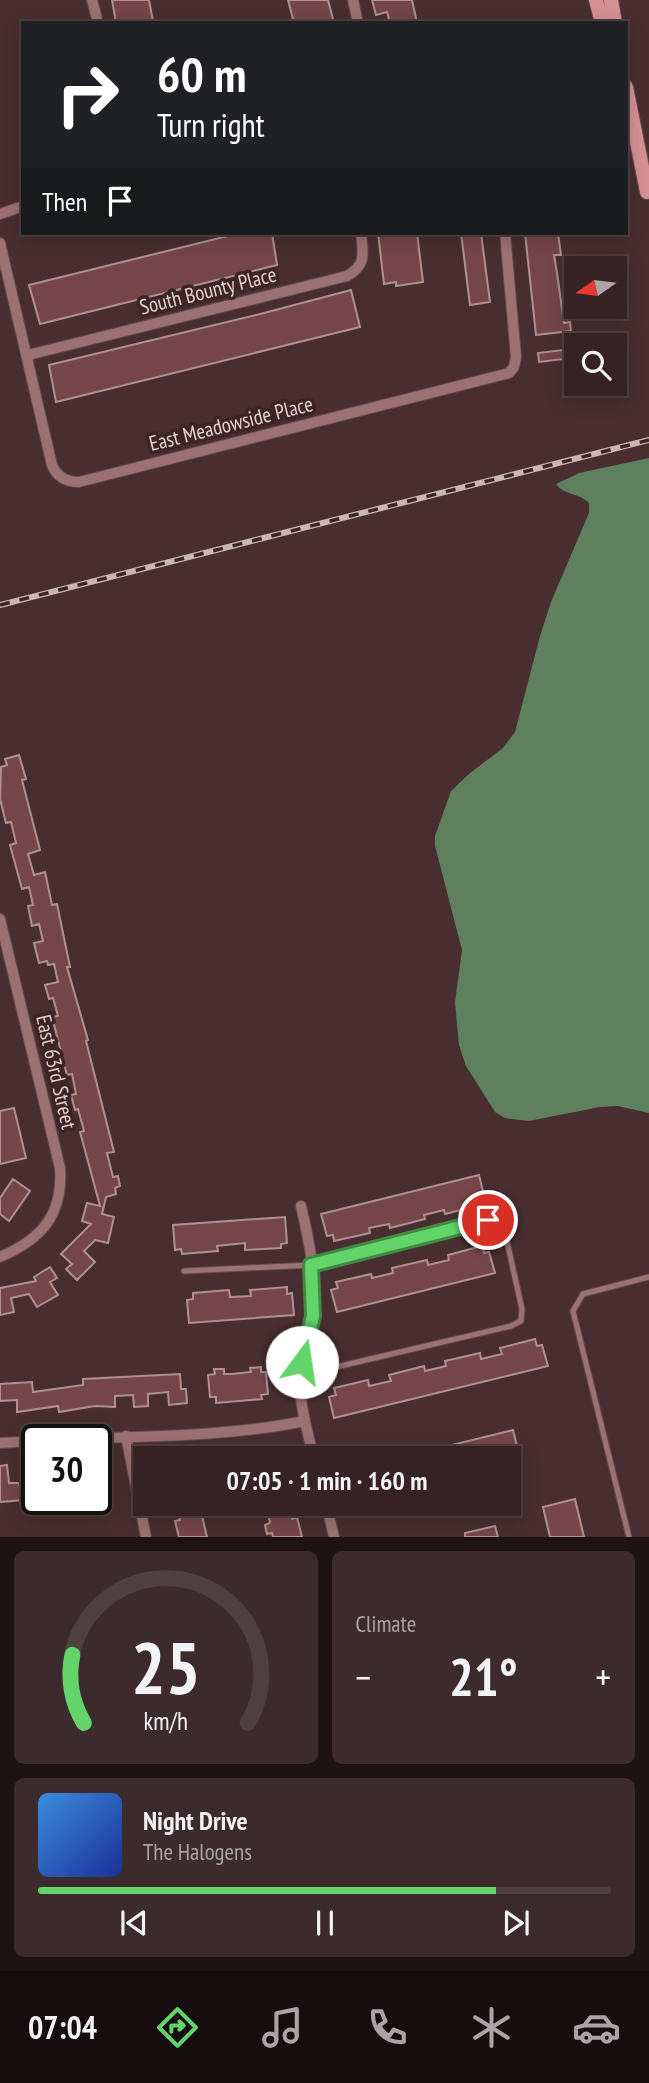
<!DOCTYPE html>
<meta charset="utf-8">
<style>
body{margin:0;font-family:"PT Sans Narrow",sans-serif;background:#3d2a2c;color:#f1f3f6;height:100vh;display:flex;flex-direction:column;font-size:26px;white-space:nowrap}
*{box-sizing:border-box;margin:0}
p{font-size:23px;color:#aaa4a6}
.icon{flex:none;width:38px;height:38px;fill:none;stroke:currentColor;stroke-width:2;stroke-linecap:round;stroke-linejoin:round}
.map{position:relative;height:1537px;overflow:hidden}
.drawer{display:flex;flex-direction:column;gap:14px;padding:14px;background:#1e1314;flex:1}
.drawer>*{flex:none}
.guide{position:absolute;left:21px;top:21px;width:607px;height:214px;border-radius:0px;box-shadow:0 4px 18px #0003,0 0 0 2px #503f41;background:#202124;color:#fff;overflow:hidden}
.needle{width:46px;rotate:256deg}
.buttons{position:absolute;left:564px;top:256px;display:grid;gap:14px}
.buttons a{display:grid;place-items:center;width:63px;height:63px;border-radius:0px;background:#362224;box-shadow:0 4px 18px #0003,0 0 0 2px #503f41;font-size:35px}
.speed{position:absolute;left:21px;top:1424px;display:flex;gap:14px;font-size:35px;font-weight:700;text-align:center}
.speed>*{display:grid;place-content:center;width:91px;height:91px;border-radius:50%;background:#362224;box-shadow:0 4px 18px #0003,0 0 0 2px #503f41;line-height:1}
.speed .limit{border:4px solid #111;border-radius:10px;background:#fff;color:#111}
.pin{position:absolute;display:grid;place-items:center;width:60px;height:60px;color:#fff;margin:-30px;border:4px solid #fff;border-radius:50%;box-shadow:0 2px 7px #0007}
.me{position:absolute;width:77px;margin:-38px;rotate:14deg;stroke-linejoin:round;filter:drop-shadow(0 0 5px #0008)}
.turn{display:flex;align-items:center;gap:24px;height:147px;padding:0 21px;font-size:32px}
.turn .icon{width:91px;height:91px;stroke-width:2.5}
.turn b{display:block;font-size:49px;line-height:60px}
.then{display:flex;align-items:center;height:66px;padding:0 21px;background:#0003;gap:14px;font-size:26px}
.big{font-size:52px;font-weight:700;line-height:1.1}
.drawer .tile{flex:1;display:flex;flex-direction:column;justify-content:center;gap:10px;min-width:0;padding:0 24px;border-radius:10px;background:#3d2a2c}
.drawer .dial{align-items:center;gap:0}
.dial svg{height:182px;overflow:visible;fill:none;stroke:#503f41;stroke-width:7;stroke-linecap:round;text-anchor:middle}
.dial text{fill:#f1f3f6;stroke:none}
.song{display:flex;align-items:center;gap:21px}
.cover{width:84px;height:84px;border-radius:10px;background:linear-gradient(135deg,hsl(210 70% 55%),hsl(230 70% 35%))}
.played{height:7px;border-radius:4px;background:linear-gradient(90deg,#62d469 80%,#503f41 80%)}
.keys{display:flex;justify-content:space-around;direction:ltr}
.heat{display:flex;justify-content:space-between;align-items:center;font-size:38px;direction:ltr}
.drawer .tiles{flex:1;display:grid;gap:14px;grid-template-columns:1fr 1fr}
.tile:last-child{grid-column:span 2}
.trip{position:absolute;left:133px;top:1446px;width:388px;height:70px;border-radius:0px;background:#362224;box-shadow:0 4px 18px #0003,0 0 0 2px #503f41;font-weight:700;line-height:70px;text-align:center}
.tabs{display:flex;height:112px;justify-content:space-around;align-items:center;background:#160e0e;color:#aaa4a6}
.tabs .icon{width:49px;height:49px}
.tabs .current{color:#62d469}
.tabs b{font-size:32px;color:#f1f3f6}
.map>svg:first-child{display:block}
.water{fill:#5e805e}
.building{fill:#754649;stroke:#af9091;stroke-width:2}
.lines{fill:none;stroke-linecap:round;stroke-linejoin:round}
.service-casing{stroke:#644b4d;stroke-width:7}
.minor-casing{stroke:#644b4d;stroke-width:12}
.secondary-casing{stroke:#644b4d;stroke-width:16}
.service{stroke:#9c7173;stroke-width:5}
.minor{stroke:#9c7173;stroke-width:10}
.secondary{stroke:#d59094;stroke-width:14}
.rail-casing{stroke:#c9b6b7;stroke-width:6}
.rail{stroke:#3d2426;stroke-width:3.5;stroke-dasharray:10;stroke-linecap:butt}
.route-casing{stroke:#408a44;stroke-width:18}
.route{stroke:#62d469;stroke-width:12}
.labels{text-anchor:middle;stroke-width:7;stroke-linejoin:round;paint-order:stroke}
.street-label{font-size:21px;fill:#e1d0d1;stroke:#3d2426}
</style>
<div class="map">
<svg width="649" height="1537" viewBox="0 0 649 1537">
<rect width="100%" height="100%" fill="#482e30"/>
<path class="water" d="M649 458V1113L618 1106 600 1107 529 1121 505 1118 495 1112 466 1066 459 1045 455 1002 462 950 435 846V836L451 791 470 773 503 748 515 732 540 636 551 602 589 513V503C580 493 563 495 556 484L579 473Z"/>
<path class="building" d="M112 0H149L153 21 116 23Z
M288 0H328L334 23H294Z
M372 0H412L417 23H390L387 12 376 15Z
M240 233H272L277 265 40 324 29 285Z
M378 233H417L423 282 396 286V282L384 284Z
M461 233H481L490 302 470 305Z
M525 233H558L561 255H554L557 273 564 323 570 322 571 331 536 335Z
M351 290 360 327 56 402 49 365 264 313Z
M571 349 572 358 539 362 538 353Z
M19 755 26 779 22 780 40 850 28 854 34 875 45 872 52 905 57 904 70 967H67L88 1040 86 1041 114 1152 107 1153 113 1177 118 1176 120 1186 115 1188 116 1194 106 1197 102 1214 114 1217 108 1243 95 1240 84 1251 95 1262 77 1280 66 1269 72 1264 61 1254 91 1224 82 1221 87 1203 100 1206 80 1132 84 1131 78 1109 75 1110 71 1095 76 1094 72 1074 67 1075 52 1017 58 1016 53 998 49 999 45 985 58 982 54 964 48 965 47 961 39 963 34 943 43 941 39 924 32 926 28 906 33 905 29 887 22 889 10 845 16 843 11 822 6 823 0 799 1 767 7 765 5 759Z
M14 1108 26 1158 0 1164V1111Z
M479 1175 485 1200 480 1201 481 1205 445 1214 444 1210 424 1215 425 1219 390 1228 389 1224 369 1228 370 1233 334 1241 333 1235 327 1236 321 1214Z
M13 1179 30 1191 9 1221 0 1214V1198Z
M285 1217 287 1243 281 1244V1248L245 1250V1243L217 1246 218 1251 182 1254 181 1249 175 1250 173 1225Z
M482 1246 484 1253 489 1252 495 1273 337 1312 331 1290 338 1288 336 1282 371 1274 372 1278 393 1273 392 1268 427 1260 428 1265 449 1260 448 1255Z
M50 1267 57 1278 50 1282 58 1295 37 1307 29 1294 11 1298 14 1312 0 1315V1288L36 1281 34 1277Z
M287 1287V1294L292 1293 294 1315 189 1323 187 1300 193 1299V1293L229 1290 230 1297 251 1296 250 1290Z
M535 1339 537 1346 542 1345 548 1366 334 1418 329 1397 336 1395 334 1388 368 1380 369 1386 391 1381 389 1375 424 1366 425 1371 446 1366 445 1361 480 1353 481 1359 502 1354 500 1348Z
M261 1367V1372H266L268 1394 261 1395 262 1399 216 1403V1397H210L208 1375 215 1374 214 1369H224V1374H232L251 1372 250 1368Z
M180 1374 181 1389H186L187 1403 169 1405 168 1392 148 1394V1406L134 1407 133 1395 115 1396V1407L95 1406 59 1412 58 1406 17 1412V1400L0 1401V1384L32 1382 33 1392 83 1385V1379Z
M513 1430 518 1450 484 1458H416L415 1454Z
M7 1465 9 1483H19L20 1488 37 1485V1499L0 1502V1466Z
M96 1466H106L107 1492 96 1493Z
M575 1499 584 1537H550L543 1507Z
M176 1503H199L207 1537H179L175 1521 180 1520Z
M266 1503H288L292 1519 297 1517 302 1537H273L272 1533 267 1534 265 1525 270 1523Z
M495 1526 498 1537H465V1533Z"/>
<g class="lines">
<g class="service-casing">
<path id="service" d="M184 1271 311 1265 488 1220 499 1225 506 1237 522 1309 521 1321 511 1326 302 1375
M629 1537 573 1311 583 1294 649 1277"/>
</g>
<g class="minor-casing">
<path id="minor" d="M92 0 98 23
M353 0 358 23
M0 214 23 206
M0 243 52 465C57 477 66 482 79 482L509 373 514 367 516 357 505 233
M28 355 347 276C367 264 363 254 361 233
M0 919 60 1168C63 1215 42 1239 0 1257
M301 1206C309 1240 317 1278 313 1314 312 1330 305 1345 302 1361 296 1395 306 1426 314 1458
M126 1436 146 1537
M48 1440C132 1436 222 1438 305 1421
M0 1443 37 1441
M326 1503 334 1537"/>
</g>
<g class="secondary-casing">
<path id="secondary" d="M596 0 602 23
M611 0 615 23
M626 87 647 192"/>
</g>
<use href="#service" class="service"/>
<use href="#minor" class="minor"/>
<use href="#secondary" class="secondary"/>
<g class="rail-casing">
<path id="rail" d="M0 605 649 440"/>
</g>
<use href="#rail" class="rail"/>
</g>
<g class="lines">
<g class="route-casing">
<path id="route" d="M302 1362 313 1316 311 1265 488 1220"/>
</g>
<use href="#route" class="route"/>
</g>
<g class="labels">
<g class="street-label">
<text transform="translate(208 291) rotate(-14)" y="7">South Bounty Place</text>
<text transform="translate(231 424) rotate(-14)" y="7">East Meadowside Place</text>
<text transform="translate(56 1072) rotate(77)" y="7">East 63rd Street</text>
</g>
</g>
</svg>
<div class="buttons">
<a><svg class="needle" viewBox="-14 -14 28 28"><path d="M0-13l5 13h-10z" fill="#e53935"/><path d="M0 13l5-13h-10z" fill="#aaa4a6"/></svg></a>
<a><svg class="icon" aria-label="search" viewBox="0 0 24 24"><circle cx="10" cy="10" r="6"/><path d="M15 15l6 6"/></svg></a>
</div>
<div class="speed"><div class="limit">30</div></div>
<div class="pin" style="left:488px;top:1220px;background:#d93025"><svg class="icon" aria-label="arrive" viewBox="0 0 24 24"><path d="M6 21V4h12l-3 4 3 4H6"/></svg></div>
<svg class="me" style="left:302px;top:1362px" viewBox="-20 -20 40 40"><circle r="19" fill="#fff"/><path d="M0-13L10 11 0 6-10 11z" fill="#62d469"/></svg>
<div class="trip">07:05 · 1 min · 160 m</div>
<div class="guide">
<div class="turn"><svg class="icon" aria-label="right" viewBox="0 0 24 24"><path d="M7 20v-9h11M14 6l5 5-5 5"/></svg><div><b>60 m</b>Turn right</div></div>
<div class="then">Then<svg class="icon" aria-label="arrive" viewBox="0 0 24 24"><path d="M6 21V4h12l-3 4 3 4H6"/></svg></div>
</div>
</div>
<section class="drawer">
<div class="tiles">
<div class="tile dial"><svg viewBox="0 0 100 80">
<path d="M14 69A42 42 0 1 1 86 69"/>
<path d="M14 69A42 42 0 0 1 9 39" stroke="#62d469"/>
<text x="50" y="56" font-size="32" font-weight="700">25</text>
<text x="50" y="72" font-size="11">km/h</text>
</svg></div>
<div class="tile"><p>Climate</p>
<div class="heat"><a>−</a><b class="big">21°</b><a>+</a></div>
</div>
<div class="tile">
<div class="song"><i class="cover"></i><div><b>Night Drive</b><p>The Halogens</p></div></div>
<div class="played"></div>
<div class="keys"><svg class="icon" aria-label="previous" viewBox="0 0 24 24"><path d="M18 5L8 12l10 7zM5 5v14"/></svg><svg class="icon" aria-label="pause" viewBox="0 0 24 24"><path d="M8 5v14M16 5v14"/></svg><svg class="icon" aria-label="next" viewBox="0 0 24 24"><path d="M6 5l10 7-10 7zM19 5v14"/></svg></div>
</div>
</div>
</section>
<nav class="tabs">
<b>07:04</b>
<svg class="icon current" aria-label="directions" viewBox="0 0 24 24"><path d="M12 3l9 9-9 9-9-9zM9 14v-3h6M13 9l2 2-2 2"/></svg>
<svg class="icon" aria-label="music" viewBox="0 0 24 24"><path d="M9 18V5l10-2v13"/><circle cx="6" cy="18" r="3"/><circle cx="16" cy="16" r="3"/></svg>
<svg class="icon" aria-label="phone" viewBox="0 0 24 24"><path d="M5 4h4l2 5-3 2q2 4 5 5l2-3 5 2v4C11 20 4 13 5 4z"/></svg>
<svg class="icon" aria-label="climate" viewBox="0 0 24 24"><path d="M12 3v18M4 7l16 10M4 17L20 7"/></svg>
<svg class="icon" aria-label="car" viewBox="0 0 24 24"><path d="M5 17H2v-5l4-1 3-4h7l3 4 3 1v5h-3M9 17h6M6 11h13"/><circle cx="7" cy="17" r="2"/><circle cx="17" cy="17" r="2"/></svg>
</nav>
